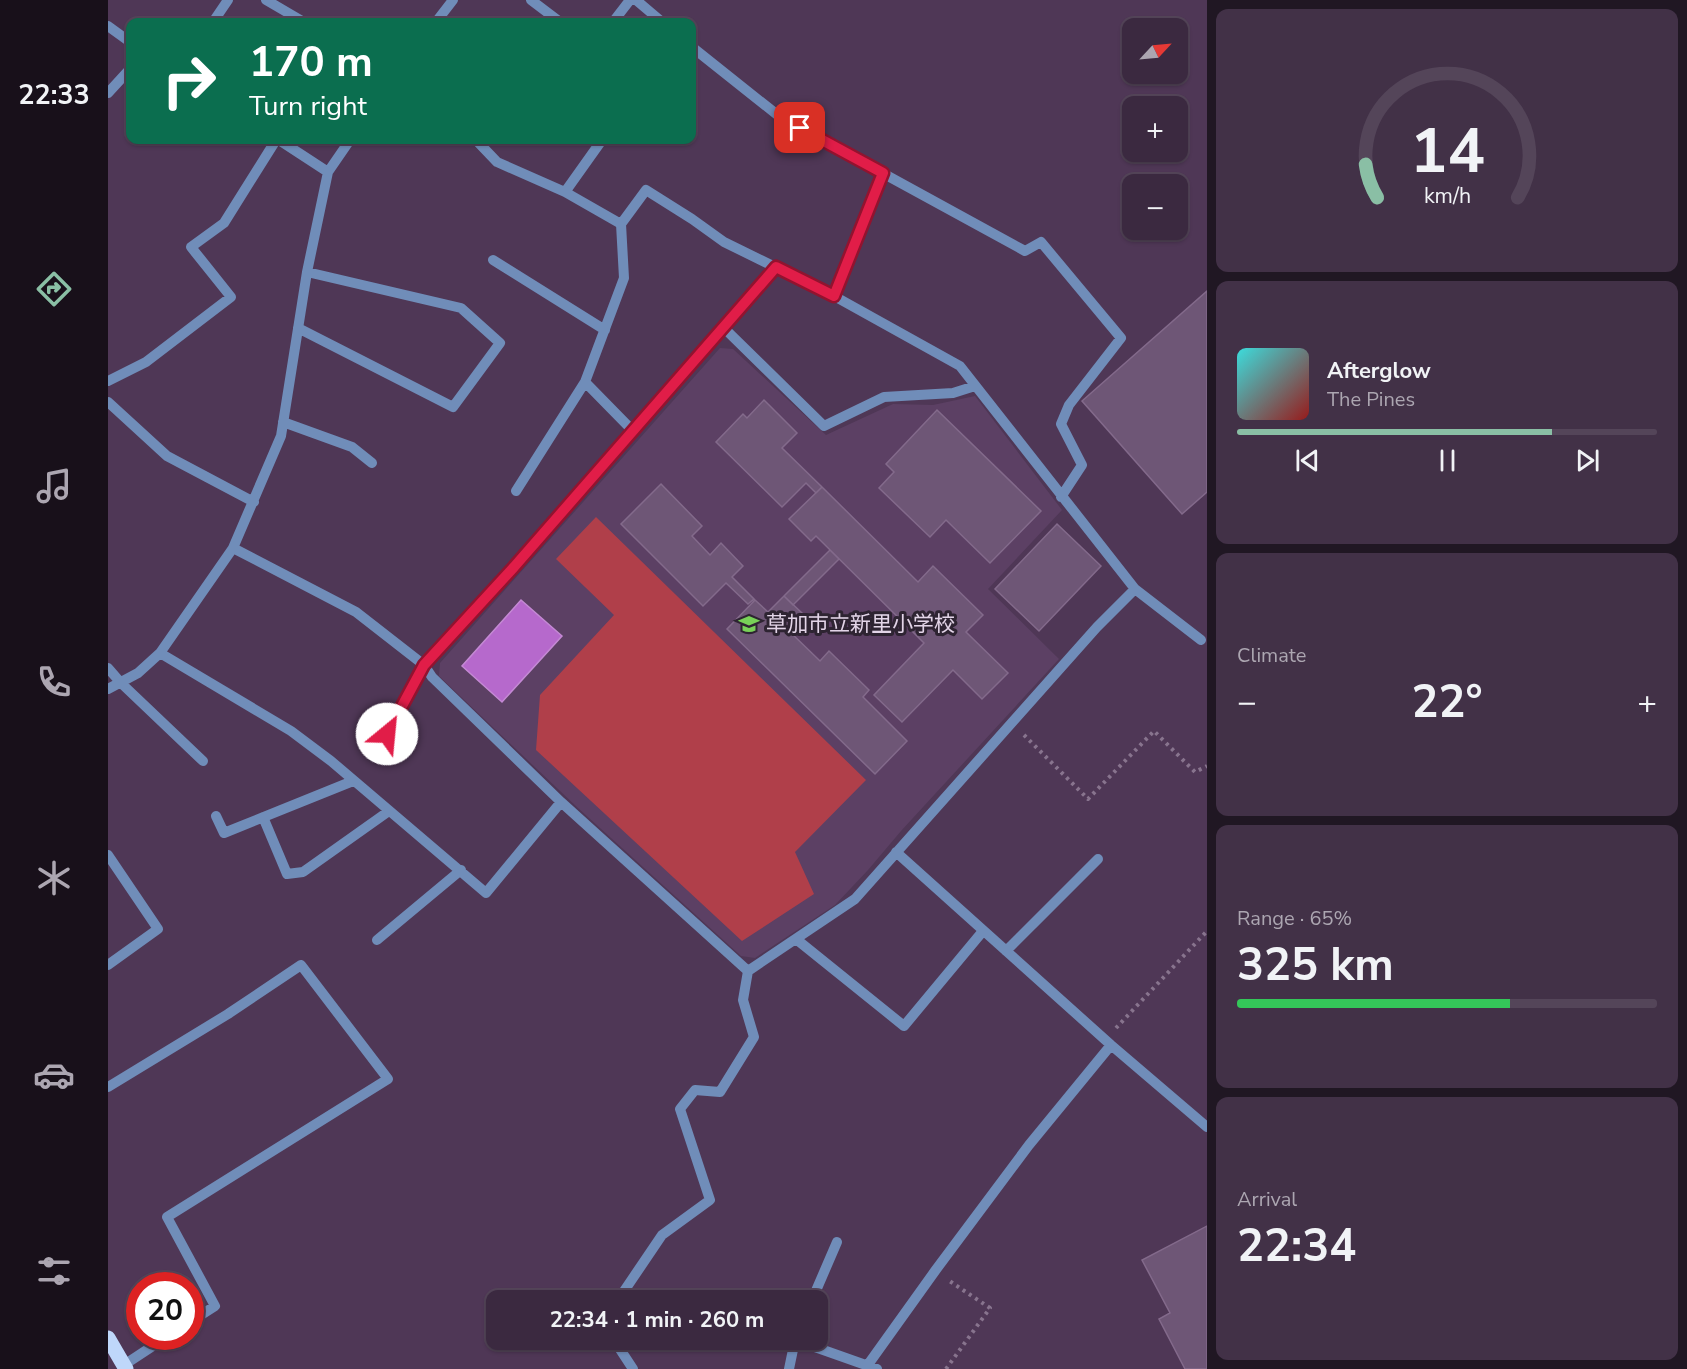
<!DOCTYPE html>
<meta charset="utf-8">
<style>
body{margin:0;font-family:"Nunito Sans","Noto Sans JP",sans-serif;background:#423147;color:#f1f3f6;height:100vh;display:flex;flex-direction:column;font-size:22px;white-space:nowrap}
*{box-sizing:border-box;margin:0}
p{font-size:20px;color:#aca6b1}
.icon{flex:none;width:33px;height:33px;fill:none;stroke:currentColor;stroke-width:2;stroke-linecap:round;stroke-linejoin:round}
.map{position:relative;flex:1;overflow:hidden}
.sheet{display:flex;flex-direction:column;gap:9px;padding:9px;background:#201723;width:480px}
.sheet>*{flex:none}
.guide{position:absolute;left:18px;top:18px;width:570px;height:126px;border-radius:12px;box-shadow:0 2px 4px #0004,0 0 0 2px #544559;background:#0b6e4f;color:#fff;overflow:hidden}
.needle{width:39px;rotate:64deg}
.buttons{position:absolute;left:1014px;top:18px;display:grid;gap:12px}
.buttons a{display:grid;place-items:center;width:66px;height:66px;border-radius:12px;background:#3b2940;box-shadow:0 2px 4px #0004,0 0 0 2px #544559;font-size:30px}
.speed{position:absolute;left:18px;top:1272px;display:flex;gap:12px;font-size:30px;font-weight:700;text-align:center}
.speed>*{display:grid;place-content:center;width:78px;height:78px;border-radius:50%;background:#3b2940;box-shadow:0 2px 4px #0004,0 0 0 2px #544559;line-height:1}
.speed .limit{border:9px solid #d22;background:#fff;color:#111}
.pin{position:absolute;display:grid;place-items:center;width:51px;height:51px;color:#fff;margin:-26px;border-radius:12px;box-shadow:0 3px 9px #0006}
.me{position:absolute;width:66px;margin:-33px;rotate:28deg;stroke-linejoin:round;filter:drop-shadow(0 0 4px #0008)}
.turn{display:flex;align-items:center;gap:21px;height:126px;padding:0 24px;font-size:27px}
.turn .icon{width:78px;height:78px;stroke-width:2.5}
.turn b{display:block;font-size:42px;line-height:51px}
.big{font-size:45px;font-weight:700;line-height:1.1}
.sheet .tile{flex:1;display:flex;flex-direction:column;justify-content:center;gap:9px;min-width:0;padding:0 21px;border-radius:12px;background:#423147}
.sheet .dial{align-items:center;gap:0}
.dial svg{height:156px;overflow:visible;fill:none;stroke:#544559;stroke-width:7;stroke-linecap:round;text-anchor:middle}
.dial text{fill:#f1f3f6;stroke:none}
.song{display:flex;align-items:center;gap:18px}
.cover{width:72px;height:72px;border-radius:9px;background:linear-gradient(135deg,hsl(180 70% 55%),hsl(0 70% 35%))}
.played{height:6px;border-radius:3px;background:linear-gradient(90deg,#8abfa5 75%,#544559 75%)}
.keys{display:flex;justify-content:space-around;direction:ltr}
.heat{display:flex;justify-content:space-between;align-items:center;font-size:33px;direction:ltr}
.charge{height:9px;border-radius:4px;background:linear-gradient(90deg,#34c759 65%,#544559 0)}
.trip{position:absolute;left:378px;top:1290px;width:342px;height:60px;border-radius:12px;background:#3b2940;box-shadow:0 2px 4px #0004,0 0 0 2px #544559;font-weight:700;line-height:60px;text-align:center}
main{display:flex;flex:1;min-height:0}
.menu{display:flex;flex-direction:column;width:108px;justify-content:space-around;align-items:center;background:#18101a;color:#aca6b1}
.menu .icon{width:42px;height:42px}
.menu .selected{color:#8abfa5}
.menu b{font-size:27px;color:#f1f3f6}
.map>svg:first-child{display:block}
.built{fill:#5c4064}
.green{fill:#b03f4a}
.water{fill:#b669cc;stroke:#c489d4;stroke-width:1.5}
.building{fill:#6e5676;stroke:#836a8b;stroke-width:1.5}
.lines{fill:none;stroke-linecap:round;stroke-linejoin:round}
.path{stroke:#88748e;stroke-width:4;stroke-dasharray:3 4.5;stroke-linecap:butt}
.minor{stroke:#708db9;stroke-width:10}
.major{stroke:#bfd7fa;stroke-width:15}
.route-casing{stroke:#92132f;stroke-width:15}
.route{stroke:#e11d48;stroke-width:10}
.labels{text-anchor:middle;stroke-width:6;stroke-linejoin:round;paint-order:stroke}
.poi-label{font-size:21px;fill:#e3d5e8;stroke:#2e2432;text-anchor:start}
</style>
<main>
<nav class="menu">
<b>22:33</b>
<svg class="icon selected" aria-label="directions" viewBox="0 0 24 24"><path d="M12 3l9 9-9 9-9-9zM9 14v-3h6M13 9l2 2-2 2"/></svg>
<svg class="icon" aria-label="music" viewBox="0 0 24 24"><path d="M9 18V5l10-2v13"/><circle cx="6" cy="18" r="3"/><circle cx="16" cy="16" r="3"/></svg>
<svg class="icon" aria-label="phone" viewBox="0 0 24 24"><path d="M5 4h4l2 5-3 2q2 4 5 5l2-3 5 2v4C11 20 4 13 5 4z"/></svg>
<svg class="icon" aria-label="climate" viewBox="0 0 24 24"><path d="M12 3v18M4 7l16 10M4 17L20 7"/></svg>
<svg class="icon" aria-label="car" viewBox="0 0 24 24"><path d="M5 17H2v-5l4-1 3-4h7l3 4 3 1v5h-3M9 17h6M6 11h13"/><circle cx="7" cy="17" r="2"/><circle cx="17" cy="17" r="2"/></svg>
<svg class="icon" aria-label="filters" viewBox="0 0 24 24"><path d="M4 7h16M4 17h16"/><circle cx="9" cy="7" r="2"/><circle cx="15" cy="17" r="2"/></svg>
</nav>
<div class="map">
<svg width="1099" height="1369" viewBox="0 0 1099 1369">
<rect width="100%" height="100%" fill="#4f3756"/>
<path class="built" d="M612 348 625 349 718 435 785 404 825 405 867 396 954 510 880 589 951 659 793 831 760 870 727 905 647 958 633 956 470 808 331 676 332 663Z"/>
<path class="green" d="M488 517 758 780 687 852 706 894 634 941 428 750 432 695 506 615 448 559Z"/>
<path class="water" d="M413 600 454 636 394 702 354 666Z"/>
<path class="building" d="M1099 291V492L1074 514 974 401Z
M656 400 689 433 674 448 714 487 708 493 698 483 674 507 608 442 635 414 639 418Z
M829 410 933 511 882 563 838 520 822 537 771 488 786 472 778 464Z
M553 484 594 526 584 536 602 555 613 543 635 566 624 577 646 599 640 604 618 583 595 606 513 524Z
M714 487 810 582 825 566 875 615 858 632 900 673 874 699 845 670 794 722 766 695 816 643 708 536 703 541 681 519Z
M949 524 993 566 931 631 887 589Z
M722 550 731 559 685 605 676 596Z
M676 596 694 613 679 629 712 661 721 651 761 690 755 697 799 741 767 774 619 629 647 600 660 612Z
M1099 1226V1369H1077L1051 1319 1062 1313 1034 1260Z"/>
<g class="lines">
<path class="path" d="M916 735 980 799 1046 731 1087 772 1099 766
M1008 1028 1099 931
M838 1369 882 1308 840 1280"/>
<path class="minor" d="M158 0 194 21 193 22
M423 0 452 22
M528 0 554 22
M105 22 120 0
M328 22 345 0
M505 22 522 0
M0 26 22 42
M584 47 672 117 917 251 933 242 1013 338 961 405 953 424 974 465 953 497
M0 93 22 69
M171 140 220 172
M368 140 389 162 457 192 513 224
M457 192 494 140
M385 260 497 330
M726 296 775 173
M190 328 345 407 392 343 353 308 199 272
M616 328 716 426 776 397 845 393 867 386
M0 381 38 362 123 297 83 247 116 223 168 140
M0 402 59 456 146 502
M175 422 244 447 264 463
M525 431 477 382 516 278 513 224 538 190 584 219 616 242 726 296 852 366 1027 589 1093 640
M408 491 477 382
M125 548 248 612 316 665 324 677 453 802 640 971 747 899 989 627 1027 589
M52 653 183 731 223 761 378 893 453 802
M0 668 13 683 95 761
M0 689 30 673 52 653 125 548 173 436 199 272 220 172 242 140
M279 734 316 665 406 567 668 267
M108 816 116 833 245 781
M155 817 179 874 195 872 281 811
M788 852 1003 1045 1099 1127
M0 855 50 929 0 965
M688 939 796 1026 875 931
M269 940 353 870
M898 951 990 859
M0 1087 120 1014 193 965 280 1079 59 1217 107 1306 82 1322
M510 1300 554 1235 602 1200 572 1109 587 1090 612 1092 646 1037 635 1000 640 971
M704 1300 729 1242
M506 1340 525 1369
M687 1340 769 1369
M16 1365 60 1336
M759 1366 827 1271 921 1145 1003 1045
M681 1369 687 1340"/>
<path class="major" d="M0 1338 18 1369"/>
</g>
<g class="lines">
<g class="route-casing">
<path id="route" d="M279 734 316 665 406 567 668 267 726 296 775 173 692 128"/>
</g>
<use href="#route" class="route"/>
</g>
<defs>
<g id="school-bare" transform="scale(1.62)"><path d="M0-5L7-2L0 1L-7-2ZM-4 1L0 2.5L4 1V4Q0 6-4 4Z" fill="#78d158" stroke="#2e2432" stroke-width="2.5" paint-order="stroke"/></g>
</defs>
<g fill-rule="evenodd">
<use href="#school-bare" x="641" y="624"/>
</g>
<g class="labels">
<g class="poi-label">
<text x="658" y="631">草加市立新里小学校</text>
</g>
</g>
</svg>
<div class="buttons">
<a><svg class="needle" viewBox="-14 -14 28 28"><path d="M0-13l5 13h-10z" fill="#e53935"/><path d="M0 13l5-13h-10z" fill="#aca6b1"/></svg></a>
<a>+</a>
<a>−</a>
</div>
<div class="speed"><div class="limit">20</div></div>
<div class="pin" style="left:692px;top:128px;background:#d93025"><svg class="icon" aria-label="arrive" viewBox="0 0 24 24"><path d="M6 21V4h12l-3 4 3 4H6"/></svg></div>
<svg class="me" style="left:279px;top:734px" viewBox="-20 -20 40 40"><circle r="19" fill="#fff"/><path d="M0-13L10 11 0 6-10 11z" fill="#e11d48"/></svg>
<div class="trip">22:34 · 1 min · 260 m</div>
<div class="guide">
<div class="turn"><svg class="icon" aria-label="right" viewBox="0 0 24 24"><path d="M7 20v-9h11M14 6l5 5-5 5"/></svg><div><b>170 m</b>Turn right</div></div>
</div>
</div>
<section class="sheet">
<div class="tile dial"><svg viewBox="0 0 100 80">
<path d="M14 69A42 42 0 1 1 86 69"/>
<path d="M14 69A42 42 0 0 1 8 52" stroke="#8abfa5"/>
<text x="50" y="56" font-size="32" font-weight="700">14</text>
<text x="50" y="72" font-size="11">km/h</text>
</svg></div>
<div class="tile">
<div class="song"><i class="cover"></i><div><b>Afterglow</b><p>The Pines</p></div></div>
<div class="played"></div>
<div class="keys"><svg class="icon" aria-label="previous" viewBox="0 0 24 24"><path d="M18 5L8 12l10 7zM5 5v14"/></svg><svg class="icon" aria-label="pause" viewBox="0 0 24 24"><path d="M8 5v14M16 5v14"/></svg><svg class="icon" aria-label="next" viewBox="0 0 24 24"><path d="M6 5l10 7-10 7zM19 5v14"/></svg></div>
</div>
<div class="tile"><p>Climate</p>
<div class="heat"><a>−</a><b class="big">22°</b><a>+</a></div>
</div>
<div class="tile"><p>Range · 65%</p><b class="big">325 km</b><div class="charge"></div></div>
<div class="tile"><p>Arrival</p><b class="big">22:34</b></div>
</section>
</main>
